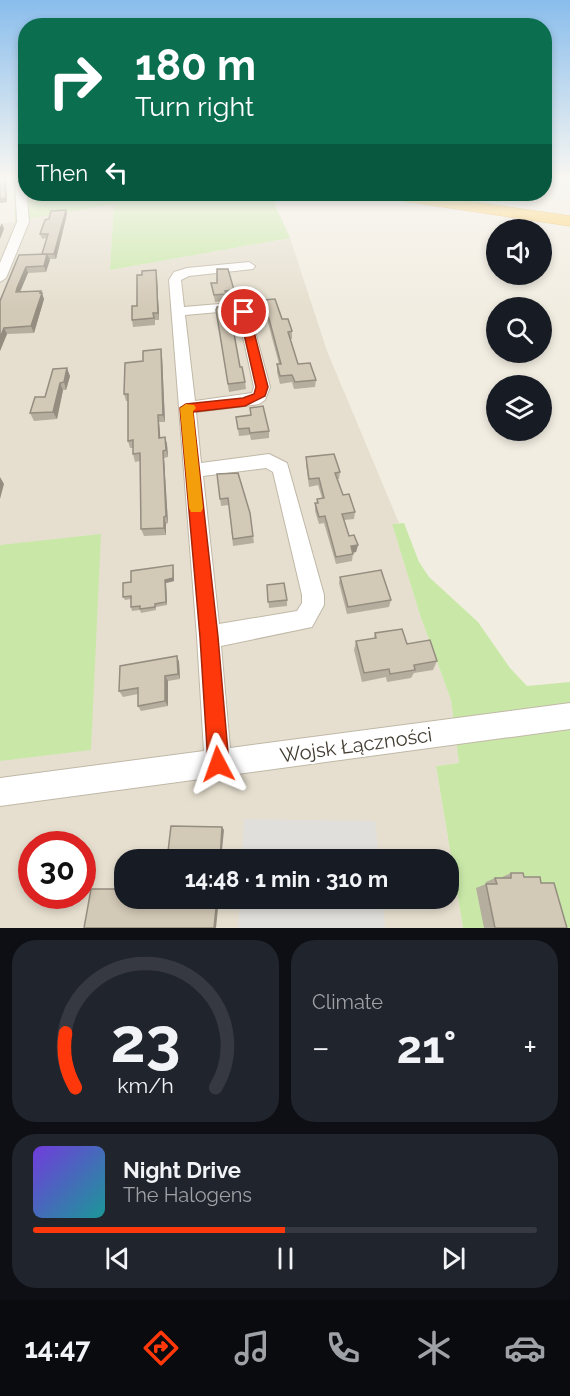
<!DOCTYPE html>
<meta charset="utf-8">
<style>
body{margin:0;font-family:Raleway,sans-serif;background:#20242c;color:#f1f3f6;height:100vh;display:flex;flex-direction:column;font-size:22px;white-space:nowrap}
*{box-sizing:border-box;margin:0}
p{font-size:20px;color:#9ea1a6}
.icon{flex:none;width:33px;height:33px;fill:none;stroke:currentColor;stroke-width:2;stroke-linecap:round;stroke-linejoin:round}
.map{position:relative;height:928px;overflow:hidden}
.side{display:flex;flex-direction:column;gap:12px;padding:12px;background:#0d0f14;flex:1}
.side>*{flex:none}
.guide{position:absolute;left:18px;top:18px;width:534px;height:183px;border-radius:24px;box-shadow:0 3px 9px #0003;background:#0b6e4f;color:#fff;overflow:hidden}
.controls{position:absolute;left:486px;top:219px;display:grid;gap:12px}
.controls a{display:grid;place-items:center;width:66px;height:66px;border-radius:50%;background:#171b24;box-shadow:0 3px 9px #0003;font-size:30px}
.speed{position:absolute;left:18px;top:831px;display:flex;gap:12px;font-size:30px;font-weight:700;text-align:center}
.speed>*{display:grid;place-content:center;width:78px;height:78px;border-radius:50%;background:#171b24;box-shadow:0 3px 9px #0003;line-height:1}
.speed .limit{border:9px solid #d22;background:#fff;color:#111}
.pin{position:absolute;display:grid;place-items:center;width:51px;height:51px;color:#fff;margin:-26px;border:3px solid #fff;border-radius:50%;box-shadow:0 2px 6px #0007}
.me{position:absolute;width:66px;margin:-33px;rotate:356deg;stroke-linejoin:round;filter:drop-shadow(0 0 4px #0008)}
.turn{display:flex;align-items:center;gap:21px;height:126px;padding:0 18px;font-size:27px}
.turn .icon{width:78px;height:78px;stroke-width:2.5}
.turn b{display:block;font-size:42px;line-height:51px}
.then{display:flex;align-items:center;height:57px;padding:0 18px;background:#0003;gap:12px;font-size:22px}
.big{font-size:45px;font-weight:700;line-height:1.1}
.side .card{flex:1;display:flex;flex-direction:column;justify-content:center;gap:9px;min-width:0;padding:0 21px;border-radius:24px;background:#20242c}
.side .dial{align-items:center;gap:0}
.dial svg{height:156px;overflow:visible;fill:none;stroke:#363941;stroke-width:7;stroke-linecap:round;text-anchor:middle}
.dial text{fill:#f1f3f6;stroke:none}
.song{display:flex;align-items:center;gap:18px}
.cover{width:72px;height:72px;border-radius:9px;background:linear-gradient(135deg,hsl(260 70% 55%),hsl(180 70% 35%))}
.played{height:6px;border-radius:3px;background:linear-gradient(90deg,#ff380b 50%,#363941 50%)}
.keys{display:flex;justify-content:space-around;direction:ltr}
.heat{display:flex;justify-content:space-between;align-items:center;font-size:33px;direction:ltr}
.side .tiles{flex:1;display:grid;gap:12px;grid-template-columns:1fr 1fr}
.card:last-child{grid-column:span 2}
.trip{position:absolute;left:114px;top:849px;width:345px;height:60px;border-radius:24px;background:#171b24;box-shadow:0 3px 9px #0003;font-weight:700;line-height:60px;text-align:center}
.dock{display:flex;height:96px;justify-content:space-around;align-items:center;background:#090b0e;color:#9ea1a6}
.dock .icon{width:42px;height:42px}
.dock .on{color:#ff380b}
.dock b{font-size:27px;color:#f1f3f6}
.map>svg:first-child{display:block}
.residential{fill:#e6dfcf;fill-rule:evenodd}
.green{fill:#c9e8a8}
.parking{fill:#e1dfdb}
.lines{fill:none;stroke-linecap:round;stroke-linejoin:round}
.minor-casing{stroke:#c0b8a7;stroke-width:2}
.highway-casing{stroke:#e3a52a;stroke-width:1}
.minor{fill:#fff;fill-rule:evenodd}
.highway{fill:#ffcf5f;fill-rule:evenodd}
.wall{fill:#b5ad9d}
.shaded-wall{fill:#948d80}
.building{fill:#d3c9b7;stroke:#948d80;stroke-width:1.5}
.route{fill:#ff380b;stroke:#a62407;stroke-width:1.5}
.slow{fill:#f59e0b}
.labels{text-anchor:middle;stroke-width:4.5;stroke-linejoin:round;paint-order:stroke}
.near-street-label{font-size:20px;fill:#433d32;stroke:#fff}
</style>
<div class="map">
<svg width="570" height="928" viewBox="0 0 570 928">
<rect width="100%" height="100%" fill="#f2ede1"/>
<path class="residential" d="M114 204 110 270 290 238 327 351 399 523 392 524 420 615 451 700 459 763 436 766 463 928H0V225L32 216ZM32 844H82V896H32ZM124 860H448V898H124Z"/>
<path class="green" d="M14 178H25L26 194H270L290 238 110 270 114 204 15 221Z
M404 523 419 562 429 577 478 622 510 668 527 686 570 682V928H463L436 766 459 763 451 700 420 615 392 524Z
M101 534 91 750 0 761V545Z"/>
<path class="parking" d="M244 819 375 821 379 859H242Z
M240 899H382L385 928H238Z"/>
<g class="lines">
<g class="minor-casing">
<path id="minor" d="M15 178H25L29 222 6 278 0 282V263L17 222Z
M249 262 255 266 253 269 189 276 181 280 184 307 231 303 249 309 270 387 265 400 259 404 196 412 201 463 269 454 287 463 324 595V605L312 627 221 646 230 748 570 703V729L0 806V778L204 751 197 637 169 280 174 272 187 268ZM230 311 238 314 254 387 252 393 195 401 185 315ZM266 468 273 472 302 595V603L297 611 219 624 203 476Z"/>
</g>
<g class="highway-casing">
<path id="highway" d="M383 194H418L570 216V226L391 199Z"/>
</g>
<use href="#minor" class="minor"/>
<use href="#highway" class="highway"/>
</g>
<path class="wall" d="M66 210 67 214 56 259H49L46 272 28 273 20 292 42 293 44 299 34 333 7 334 0 351V301L19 255 42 254 47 238 42 239 40 234 49 219Z
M157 277 159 320H155V325L133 327 132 320 137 306Z
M211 283 234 290 235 297 226 298V301L215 302Z
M264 300 292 331V339H290L298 364 316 380 315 387 294 389 292 382 280 384 277 372V364H279L264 308Z
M217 317 240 367 245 382 246 389 229 392Z
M161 349 162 356 165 422H159L160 438 165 437 167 444 168 457 164 458 168 523 166 524V535L144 536 141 529 140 461 135 462 133 454V448H130L128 441V401H126L124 394 143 361Z
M53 369 70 376 66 390H63L57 419 34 421 30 413 45 397Z
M250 408 269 431V438L251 440 250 435 239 436 236 417 251 415Z
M306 457 340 472 339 479H337L343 495 355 512 354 519 344 520 349 536 358 545 356 552 353 553 352 561 336 564 324 523 319 524 315 511V503H317V499L322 498 318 485 309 487 306 464Z
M217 474 253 536 254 543 233 546 229 505 221 506Z
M173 565 174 581 166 583 167 605 156 607V610L141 613 140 610 132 611 131 607V599L125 600 123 597 131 582Z
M340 577 391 600 389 607 347 614 339 583Z
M267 585 287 600V606L269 608Z
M375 633 407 644 437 661 433 670 414 673 411 678 387 682 386 677 362 682 354 650 356 641 374 638Z
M177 656 179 662 180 679 168 681V706L141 711 138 706V694L123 697 119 691Z
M511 873 541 883 567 928H484L476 888 486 884V882L495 878H500Z"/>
<path class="shaded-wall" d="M4 178H6L7 202 0 203V199Z
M66 210 67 214 56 259 54 254Z
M2 223 4 229 0 239V227Z
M47 254 50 260 46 272 44 266Z
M26 267 28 273 19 294 16 292 17 288Z
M156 270 157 277 159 320 158 313Z
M234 290 235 297 226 298 225 291Z
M41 291 44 299 34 333 31 326Z
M4 328 7 334 0 351V338Z
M161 349 162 356 165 422 163 415Z
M67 368 70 376 66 390 64 382Z
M60 383 63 390 57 419 53 412Z
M158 415 159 422 161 445 159 438Z
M165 437 167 444 168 457 166 450Z
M163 451 164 458 168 523 166 516Z
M0 477 4 484 0 499Z
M164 517 166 524V535L164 528Z
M358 545 356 552 350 553 351 546Z
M173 565 174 581 166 583 167 605 166 602 165 580Z
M177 656 179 662 180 679 178 674Z
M165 676 168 681V706L165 701Z
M222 827 224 830 221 860H220Z
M134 898H138L136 907 133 905Z
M217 898H219L216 928H214Z"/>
<path class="building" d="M0 178H4L6 198 0 199Z
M66 210 54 254H42L48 234H40L45 220 49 219 51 211Z
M47 254 44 266 26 267 17 288 16 292 41 291 40 293H42L31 326 4 328 0 338V301L19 255Z
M217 269H228L234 290 225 291 226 294 214 295 211 283H217Z
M156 270 158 313H153L154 318 132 320V306H137V275H142V271Z
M275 299 282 319H288L292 331 288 332 298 364 310 363 316 380 295 382 292 375 280 376 277 364H281L264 300Z
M229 306 240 367H242L245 382 228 384 216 310 217 307Z
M161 349 163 415H158L159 438 165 437 166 450 163 451 166 516 164 517V528L141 529 140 453 133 454V440L128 441V394H124L125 363 143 361V351Z
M67 368 64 382 60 383 53 412 30 413 35 397H45L53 369Z
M263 406 269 431 250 433 249 428 238 429 236 417 251 415 250 408Z
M334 454 340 472 335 473 343 495 349 494 355 512 342 514 349 536 354 535 358 545 351 546 353 554 336 557 325 516 319 517 315 503H318L317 499 324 498 319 478 309 479 306 457Z
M238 473 250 513 253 536 233 539 228 498 220 499 217 474Z
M173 565V578L165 580 166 602 155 604V607L140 609V606L131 607V596L123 597V583L131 582V571Z
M381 570 391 600 348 607 340 577Z
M284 583 287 600 268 602 267 585Z
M402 629 407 644 430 640 437 661 414 665 415 670 390 674 389 669 364 673 356 641 376 638 375 633Z
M177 656 178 674 165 676V701L138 706V688L119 691 120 666Z
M171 826 222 827 220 860H167Z
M511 873H523L524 877H540L541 883H554L567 928H495L486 884H497L495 878H511Z
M91 889H124V898H134L133 905 175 906 176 898H217L214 928H84Z"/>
<linearGradient id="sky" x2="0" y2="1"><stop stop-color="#89bdec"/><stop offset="0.58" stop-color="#f9f7f2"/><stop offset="1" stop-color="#f9f7f2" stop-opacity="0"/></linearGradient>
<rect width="570" height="308" fill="url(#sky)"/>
<path class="route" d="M244 309 249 312 268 387 265 396 245 406 193 412 218 637 229 764 226 771 218 774 211 771 208 764 200 637 180 408 186 404 243 398 254 394 256 387 239 312Z"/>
<path class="slow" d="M186 404 194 405 196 408 193 411 203 508 201 512H191L189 508 180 408Z"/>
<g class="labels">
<g class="near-street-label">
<text transform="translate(356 745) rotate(-8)" y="7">Wojsk Łączności</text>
</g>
</g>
</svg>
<div class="controls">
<a><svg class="icon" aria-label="sound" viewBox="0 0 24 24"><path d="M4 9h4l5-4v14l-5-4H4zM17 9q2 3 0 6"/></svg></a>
<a><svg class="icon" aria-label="search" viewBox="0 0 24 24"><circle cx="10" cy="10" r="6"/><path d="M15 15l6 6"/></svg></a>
<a><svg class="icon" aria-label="layers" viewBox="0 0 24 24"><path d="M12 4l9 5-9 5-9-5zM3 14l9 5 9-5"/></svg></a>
</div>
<div class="speed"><div class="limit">30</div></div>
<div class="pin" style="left:244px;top:312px;background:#d93025"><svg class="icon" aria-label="arrive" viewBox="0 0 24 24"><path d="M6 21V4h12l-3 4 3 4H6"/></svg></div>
<svg class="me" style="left:218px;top:764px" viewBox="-20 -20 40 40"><path d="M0-17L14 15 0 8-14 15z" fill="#ff380b" stroke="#fff" stroke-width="4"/></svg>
<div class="trip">14:48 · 1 min · 310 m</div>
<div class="guide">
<div class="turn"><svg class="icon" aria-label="right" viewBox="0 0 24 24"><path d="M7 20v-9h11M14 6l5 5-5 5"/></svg><div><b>180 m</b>Turn right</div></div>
<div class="then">Then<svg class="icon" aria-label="left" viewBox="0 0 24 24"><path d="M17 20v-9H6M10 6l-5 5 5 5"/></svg></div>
</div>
</div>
<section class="side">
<div class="tiles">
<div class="card dial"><svg viewBox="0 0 100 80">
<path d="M14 69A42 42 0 1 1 86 69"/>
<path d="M14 69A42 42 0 0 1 9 41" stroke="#ff380b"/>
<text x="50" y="56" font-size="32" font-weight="700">23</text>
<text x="50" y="72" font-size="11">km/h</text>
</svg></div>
<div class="card"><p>Climate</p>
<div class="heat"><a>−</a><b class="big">21°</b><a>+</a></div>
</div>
<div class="card">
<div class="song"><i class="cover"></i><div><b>Night Drive</b><p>The Halogens</p></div></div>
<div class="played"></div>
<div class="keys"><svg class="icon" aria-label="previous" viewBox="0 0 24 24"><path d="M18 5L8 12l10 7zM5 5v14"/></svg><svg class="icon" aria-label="pause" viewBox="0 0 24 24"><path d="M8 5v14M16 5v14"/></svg><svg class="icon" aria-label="next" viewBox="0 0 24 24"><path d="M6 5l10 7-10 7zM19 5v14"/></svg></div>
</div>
</div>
</section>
<nav class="dock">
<b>14:47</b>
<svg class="icon on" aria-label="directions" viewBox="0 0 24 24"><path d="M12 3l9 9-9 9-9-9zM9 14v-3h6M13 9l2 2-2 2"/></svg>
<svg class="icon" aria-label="music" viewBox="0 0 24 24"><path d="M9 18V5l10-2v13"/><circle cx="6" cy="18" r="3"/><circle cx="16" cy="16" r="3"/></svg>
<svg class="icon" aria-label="phone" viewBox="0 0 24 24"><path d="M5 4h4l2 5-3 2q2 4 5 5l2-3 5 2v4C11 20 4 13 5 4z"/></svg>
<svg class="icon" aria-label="climate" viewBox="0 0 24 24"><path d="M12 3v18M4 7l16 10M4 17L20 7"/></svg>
<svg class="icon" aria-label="car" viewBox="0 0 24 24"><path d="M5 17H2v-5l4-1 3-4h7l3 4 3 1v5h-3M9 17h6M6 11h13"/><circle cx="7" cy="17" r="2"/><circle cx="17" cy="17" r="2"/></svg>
</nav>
